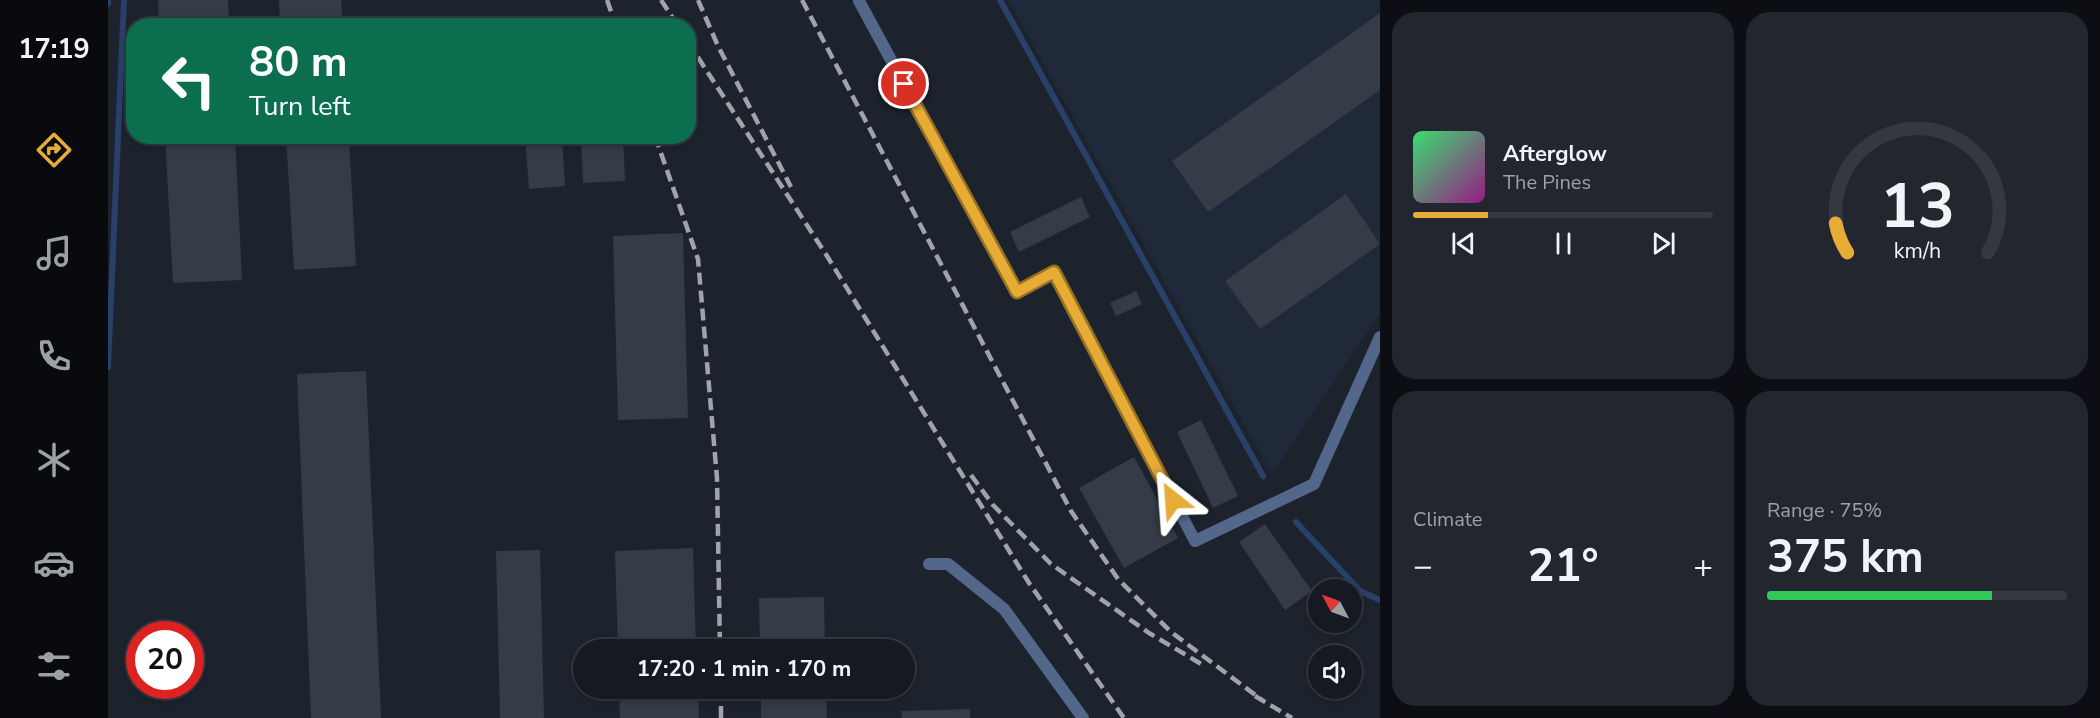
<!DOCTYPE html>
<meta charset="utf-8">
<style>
body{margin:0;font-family:"Nunito Sans",sans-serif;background:#22272f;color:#f1f3f6;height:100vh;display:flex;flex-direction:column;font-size:22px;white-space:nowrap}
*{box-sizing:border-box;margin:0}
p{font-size:20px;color:#9da1a5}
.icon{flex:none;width:33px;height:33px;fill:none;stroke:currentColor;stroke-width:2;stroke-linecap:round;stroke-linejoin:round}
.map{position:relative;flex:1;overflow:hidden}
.panel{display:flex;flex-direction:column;gap:12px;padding:12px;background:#0c0e13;width:720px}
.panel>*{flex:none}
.hud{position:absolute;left:18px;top:18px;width:570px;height:126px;border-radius:24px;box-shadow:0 3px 9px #0003,0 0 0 2px #343840;background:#0b6e4f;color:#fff;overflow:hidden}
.needle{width:39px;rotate:311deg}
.tools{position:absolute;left:1200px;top:579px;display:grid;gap:12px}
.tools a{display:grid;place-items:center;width:54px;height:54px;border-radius:50%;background:#151a22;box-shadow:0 3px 9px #0003,0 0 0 2px #343840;font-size:30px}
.speed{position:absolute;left:18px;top:621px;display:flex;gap:12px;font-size:30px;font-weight:700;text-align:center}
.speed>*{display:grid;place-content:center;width:78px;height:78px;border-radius:50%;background:#151a22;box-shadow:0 3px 9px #0003,0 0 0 2px #343840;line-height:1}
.speed .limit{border:9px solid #d22;background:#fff;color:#111}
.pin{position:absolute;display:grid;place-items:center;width:51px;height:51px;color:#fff;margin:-26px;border:3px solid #fff;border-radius:50%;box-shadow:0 2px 6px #0007}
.me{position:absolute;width:66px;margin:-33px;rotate:332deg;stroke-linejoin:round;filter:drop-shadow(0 0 4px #0008)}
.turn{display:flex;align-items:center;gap:21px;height:126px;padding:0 24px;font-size:27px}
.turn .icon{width:78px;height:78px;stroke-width:2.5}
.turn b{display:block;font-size:42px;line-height:51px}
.big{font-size:45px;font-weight:700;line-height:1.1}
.panel .widget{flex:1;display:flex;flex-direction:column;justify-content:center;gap:9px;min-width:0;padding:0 21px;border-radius:24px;background:#22272f}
.panel .dial{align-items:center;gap:0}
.dial svg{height:156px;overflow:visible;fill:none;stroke:#343840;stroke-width:7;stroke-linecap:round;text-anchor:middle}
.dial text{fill:#f1f3f6;stroke:none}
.song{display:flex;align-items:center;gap:18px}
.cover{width:72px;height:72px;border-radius:9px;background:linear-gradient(135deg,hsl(140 70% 55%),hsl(310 70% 35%))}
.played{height:6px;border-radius:3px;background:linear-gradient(90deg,#e7ac36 25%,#343840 25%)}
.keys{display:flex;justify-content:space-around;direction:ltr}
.heat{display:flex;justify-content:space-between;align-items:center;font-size:33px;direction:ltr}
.charge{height:9px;border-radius:4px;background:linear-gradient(90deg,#34c759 75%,#343840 0)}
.panel .tiles{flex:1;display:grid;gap:12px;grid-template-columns:repeat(2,1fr)}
.trip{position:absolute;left:465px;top:639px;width:342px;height:60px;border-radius:30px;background:#151a22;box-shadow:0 3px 9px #0003,0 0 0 2px #343840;font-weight:700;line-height:60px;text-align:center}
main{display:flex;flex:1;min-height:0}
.menu{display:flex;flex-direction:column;width:108px;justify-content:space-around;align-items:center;background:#080a0e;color:#9da1a5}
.menu .icon{width:42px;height:42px}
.menu .current{color:#e7ac36}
.menu b{font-size:27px;color:#f1f3f6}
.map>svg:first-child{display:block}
.built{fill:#1f2939}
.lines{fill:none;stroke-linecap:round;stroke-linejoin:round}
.stream{stroke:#28406a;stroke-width:6}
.building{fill:#353c48}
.service{stroke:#52678a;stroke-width:12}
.rail{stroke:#9fa4ac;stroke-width:4.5;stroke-dasharray:12 6;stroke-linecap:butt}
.route-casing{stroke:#967023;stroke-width:15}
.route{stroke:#e7ac36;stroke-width:10}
</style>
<main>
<nav class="menu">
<b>17:19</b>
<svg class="icon current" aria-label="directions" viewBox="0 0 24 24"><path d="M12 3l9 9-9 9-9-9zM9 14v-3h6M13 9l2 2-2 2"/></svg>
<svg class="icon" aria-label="music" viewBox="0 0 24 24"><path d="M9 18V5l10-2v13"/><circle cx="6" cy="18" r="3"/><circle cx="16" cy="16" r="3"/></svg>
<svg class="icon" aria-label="phone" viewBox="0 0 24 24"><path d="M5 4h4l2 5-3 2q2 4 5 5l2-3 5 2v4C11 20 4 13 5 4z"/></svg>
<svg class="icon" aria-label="climate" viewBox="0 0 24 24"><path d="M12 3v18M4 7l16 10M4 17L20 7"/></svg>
<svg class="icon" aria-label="car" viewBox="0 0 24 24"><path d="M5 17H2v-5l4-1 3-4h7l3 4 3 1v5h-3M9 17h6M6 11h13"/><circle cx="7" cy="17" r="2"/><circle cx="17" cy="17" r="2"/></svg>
<svg class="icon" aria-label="filters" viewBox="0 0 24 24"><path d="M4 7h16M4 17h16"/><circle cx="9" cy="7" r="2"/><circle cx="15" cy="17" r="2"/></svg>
</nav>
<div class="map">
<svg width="1272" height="718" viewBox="0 0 1272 718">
<rect width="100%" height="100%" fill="#1c232d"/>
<path class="built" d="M900 0H1272V313L1164 474Z"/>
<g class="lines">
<path class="stream" d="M892 0 1155 476
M0 4V0
M0 367 16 0
M1188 522 1252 591 1272 600"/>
</g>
<path class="building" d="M50 0H120L121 26H51Z
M171 0H233L235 26H172Z
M1272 13V90L1100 212 1064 161Z
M57 136H127L134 280 65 283Z
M178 136H241L248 266 186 270Z
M417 136H454L457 186 421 189Z
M473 136H515L517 181 475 183Z
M1238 194 1272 244 1152 329 1117 281Z
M973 197 982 217 911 252 902 232Z
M575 233 580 418 510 420 505 236Z
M1028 291 1034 304 1008 316 1002 303Z
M258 371 273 718H203L189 374Z
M1093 420 1130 496 1105 508 1069 432Z
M1026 457 1070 538 1016 568 971 488Z
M1157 524 1204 591 1177 610 1131 542Z
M585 548 588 650H510L507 551Z
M432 550 436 718H392L388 551Z
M716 597 717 650H652L651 598Z
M511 688H590L591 718H512Z
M653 688H718L719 718H653Z
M862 709V718H794L793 711Z"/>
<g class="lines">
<path class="service" d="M751 1 909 292 946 272 1087 541 1206 484 1272 337
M821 564H840L896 609 975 718"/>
<path class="rail" d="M499 0 508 26
M553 0 570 26
M590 0 610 46 683 187
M694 0 963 511 1010 579 1063 632 1154 700
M580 42 719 256 921 583 1016 718
M547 136 590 259 609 478 612 650
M863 475 885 505 943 564 1041 633 1095 665
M613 688V718
M1147 696 1184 718"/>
</g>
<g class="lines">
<g class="route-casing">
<path id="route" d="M796 84 909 292 946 272 1065 500"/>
</g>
<use href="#route" class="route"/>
</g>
</svg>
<div class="tools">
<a><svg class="needle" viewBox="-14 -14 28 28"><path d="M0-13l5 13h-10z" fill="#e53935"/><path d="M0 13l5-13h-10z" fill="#9da1a5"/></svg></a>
<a><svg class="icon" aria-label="sound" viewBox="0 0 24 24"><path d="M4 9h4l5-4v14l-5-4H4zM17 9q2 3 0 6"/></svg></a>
</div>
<div class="speed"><div class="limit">20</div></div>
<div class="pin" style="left:796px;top:84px;background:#d93025"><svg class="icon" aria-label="arrive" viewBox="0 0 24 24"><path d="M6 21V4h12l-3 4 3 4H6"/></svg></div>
<svg class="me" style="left:1065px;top:500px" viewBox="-20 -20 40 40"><path d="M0-17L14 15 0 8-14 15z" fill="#e7ac36" stroke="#fff" stroke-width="4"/></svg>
<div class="trip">17:20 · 1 min · 170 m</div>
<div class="hud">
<div class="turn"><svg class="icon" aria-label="left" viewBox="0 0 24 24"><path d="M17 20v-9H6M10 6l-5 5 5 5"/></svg><div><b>80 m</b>Turn left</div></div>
</div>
</div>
<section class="panel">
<div class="tiles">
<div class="widget">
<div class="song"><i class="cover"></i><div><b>Afterglow</b><p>The Pines</p></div></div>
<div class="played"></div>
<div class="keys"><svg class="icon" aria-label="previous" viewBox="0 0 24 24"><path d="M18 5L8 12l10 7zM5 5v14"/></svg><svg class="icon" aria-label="pause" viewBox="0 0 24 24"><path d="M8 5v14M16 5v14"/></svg><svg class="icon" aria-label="next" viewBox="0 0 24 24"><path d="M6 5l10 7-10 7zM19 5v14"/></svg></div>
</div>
<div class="widget dial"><svg viewBox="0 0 100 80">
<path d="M14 69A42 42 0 1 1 86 69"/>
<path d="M14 69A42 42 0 0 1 8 54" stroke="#e7ac36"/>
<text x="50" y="56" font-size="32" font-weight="700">13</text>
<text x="50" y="72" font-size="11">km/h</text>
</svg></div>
<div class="widget"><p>Climate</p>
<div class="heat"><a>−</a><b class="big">21°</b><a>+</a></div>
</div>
<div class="widget"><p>Range · 75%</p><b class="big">375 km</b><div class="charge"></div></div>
</div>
</section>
</main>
